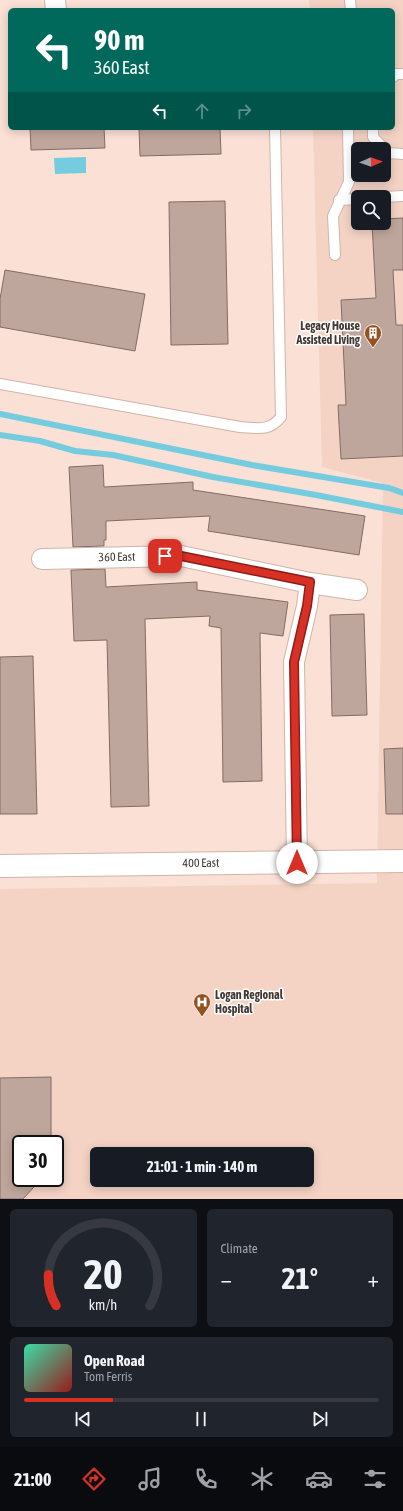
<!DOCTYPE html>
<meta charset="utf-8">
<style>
body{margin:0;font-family:"Asap Condensed",sans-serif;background:#20242c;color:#f1f3f6;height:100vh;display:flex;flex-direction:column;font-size:15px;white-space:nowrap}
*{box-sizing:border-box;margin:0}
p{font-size:13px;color:#9ea1a6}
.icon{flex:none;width:22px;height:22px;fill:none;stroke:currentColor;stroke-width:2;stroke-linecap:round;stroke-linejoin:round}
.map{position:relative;height:1199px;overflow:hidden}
.side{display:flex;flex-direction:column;gap:10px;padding:10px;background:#0d0f14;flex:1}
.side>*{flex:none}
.hud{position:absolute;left:8px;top:8px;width:387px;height:122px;border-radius:6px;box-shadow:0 2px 10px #0003;background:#00695c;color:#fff;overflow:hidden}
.needle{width:26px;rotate:88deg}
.buttons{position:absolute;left:351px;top:142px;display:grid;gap:8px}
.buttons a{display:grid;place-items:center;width:40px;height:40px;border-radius:6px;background:#171b24;box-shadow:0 2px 10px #0003;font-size:20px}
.speed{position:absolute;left:12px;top:1135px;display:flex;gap:8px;font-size:20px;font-weight:700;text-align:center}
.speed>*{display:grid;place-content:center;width:52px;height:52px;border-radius:50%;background:#171b24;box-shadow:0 2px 10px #0003;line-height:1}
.speed .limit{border:2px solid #111;border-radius:6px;background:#fff;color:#111}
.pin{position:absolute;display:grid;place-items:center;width:34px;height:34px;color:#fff;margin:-17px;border-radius:8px;box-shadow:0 2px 6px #0006}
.me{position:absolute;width:44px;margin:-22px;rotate:0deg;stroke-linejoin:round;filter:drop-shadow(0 0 3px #0008)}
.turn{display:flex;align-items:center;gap:14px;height:84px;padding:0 20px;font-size:18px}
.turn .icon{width:52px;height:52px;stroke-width:2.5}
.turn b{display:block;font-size:28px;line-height:34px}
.lanes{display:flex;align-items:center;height:38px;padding:0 20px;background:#0003;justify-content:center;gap:20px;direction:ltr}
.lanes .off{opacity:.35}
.big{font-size:30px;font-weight:700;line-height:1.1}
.side .card{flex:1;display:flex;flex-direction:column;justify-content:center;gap:6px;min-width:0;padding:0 14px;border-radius:6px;background:#20242c}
.side .dial{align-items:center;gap:0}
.dial svg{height:104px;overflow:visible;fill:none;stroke:#363941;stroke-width:7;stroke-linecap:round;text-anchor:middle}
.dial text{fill:#f1f3f6;stroke:none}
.song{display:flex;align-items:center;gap:12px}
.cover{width:48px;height:48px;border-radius:6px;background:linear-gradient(135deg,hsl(160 70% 55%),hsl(0 70% 35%))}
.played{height:4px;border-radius:2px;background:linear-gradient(90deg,#d93025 25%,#363941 25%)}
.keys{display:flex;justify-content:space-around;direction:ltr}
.heat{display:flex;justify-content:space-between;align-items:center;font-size:22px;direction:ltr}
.side .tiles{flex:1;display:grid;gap:10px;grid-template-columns:1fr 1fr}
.card:last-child{grid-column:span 2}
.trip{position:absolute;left:90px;top:1147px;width:224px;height:40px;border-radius:6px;background:#171b24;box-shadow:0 2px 10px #0003;font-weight:700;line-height:40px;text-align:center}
.tabs{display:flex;height:64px;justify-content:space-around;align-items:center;background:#090b0e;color:#9ea1a6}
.tabs .icon{width:28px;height:28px}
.tabs .on{color:#d93025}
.tabs b{font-size:18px;color:#f1f3f6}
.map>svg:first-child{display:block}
.built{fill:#f4d3c5;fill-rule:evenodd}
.water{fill:#76ccdf}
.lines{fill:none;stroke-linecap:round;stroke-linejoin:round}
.stream{stroke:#76ccdf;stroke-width:6}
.building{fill:#bfa69c;stroke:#836c62}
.service-casing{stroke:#ceb5aa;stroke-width:12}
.minor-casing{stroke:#ceb5aa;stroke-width:22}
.tertiary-casing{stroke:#ceb5aa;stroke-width:24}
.service{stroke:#fff;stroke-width:10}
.minor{stroke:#fff;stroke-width:20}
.tertiary{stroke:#fff;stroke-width:22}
.route-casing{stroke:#8d1f18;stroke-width:10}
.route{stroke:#d93025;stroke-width:7}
.labels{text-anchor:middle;stroke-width:3;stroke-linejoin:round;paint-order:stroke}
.poi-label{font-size:12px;font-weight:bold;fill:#423834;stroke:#fff;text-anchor:end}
.street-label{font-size:12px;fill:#423834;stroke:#fff}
</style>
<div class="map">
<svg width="403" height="1199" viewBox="0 0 403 1199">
<rect width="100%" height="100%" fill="#fae0d5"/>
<path class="built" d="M309 0H403V1199H0V889L377 883 383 483 322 467 313 128H393V10H310ZM358 149H384V175H358ZM358 197H384V223H358ZM21 1144H55V1178H21ZM97 1154H307V1180H97Z"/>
<path class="water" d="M86 157V173L55 174 54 158Z"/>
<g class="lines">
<path class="stream" d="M0 414 252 465 389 488 403 493
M0 435 40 441 75 451 113 455 213 477 316 495 403 512"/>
</g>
<path class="building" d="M30 128H104L105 148 31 150Z
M139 128H220L221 154 140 156Z
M225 201 228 344 171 345 169 202Z
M403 218V270H393L396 325H403V456L341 459 338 405H346L341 300 376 298 372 223H384V219Z
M5 270 145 294 135 351 0 327V299Z
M103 465 104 487 193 482V490L365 516 359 555 208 531 210 516 106 521V540H104V546L73 547 69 467Z
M105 569 106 587 197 582V590L288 602 283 636 260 633 262 781 223 782 221 628 209 626 210 616 145 619 149 806 111 807 107 640 74 641 71 570Z
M364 614 367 715 332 716 330 615Z
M33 656 37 814H0V657Z
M403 748V814H386L384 749Z
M51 1077V1144H21V1178H42L23 1199H0V1078Z"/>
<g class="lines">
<g class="service-casing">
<path id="service" d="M350 0 351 10
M393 77 396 74H403
M373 128V137L388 153 403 154
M384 197 403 196
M339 200 358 199
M335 255 333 216 349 182 348 128
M0 384 240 427C258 428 269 432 281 417L275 128"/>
</g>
<g class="minor-casing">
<path id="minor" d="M55 0 56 10
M42 559 181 556 310 583 357 590
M297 863 294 662 307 606 310 583"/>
</g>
<g class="tertiary-casing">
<path id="tertiary" d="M0 866 403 861"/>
</g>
<use href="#service" class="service"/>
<use href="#minor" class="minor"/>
<use href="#tertiary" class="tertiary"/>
</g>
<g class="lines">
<g class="route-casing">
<path id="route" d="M165 556H181L310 582 307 606 294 662 297 863"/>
</g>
<use href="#route" class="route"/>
</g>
<defs>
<g id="building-pin" transform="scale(0.9)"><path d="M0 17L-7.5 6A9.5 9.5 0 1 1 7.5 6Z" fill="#945121" stroke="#fff"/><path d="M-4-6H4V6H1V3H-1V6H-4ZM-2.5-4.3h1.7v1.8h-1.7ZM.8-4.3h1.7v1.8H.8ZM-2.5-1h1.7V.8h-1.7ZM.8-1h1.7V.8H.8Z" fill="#fff"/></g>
<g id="hospital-pin" transform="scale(0.9)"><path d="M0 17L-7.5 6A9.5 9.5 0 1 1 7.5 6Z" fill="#945121" stroke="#fff"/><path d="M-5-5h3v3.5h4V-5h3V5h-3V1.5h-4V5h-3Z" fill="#fff"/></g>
</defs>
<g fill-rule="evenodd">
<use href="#building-pin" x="373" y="333"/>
<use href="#hospital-pin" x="202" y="1002"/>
</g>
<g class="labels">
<g class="poi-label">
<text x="360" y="330">Legacy House<tspan x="360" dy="14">Assisted Living</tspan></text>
<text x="215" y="999" text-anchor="start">Logan Regional<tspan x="215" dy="14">Hospital</tspan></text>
</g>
<g class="street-label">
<text transform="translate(117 557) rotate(-1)" y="4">360 East</text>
<text transform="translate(201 863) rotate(-1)" y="4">400 East</text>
</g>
</g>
</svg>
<div class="buttons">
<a><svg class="needle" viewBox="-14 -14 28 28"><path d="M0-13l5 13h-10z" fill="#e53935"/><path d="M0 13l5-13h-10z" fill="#9ea1a6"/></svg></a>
<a><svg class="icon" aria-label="search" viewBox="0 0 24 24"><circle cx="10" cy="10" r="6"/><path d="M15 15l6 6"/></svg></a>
</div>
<div class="speed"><div class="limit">30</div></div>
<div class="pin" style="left:165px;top:556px;background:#d93025"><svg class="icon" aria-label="arrive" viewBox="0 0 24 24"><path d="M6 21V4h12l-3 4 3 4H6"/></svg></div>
<svg class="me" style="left:297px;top:863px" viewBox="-20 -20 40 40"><circle r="19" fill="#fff"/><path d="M0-13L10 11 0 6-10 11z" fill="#d93025"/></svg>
<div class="trip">21:01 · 1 min · 140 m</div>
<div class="hud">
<div class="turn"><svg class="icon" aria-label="left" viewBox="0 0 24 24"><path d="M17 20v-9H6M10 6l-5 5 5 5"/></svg><div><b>90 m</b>360 East</div></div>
<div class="lanes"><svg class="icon" aria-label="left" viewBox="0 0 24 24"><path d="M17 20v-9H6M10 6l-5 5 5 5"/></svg><svg class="icon off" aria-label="ahead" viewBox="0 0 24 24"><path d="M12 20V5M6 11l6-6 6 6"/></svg><svg class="icon off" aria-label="right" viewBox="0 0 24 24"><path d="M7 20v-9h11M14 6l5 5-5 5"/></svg></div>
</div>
</div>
<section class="side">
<div class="tiles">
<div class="card dial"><svg viewBox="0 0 100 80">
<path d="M14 69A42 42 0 1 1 86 69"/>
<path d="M14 69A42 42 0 0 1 8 45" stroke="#d93025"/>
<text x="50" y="56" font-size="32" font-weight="700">20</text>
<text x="50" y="72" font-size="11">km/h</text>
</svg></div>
<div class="card"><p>Climate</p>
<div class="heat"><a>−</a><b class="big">21°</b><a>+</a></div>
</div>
<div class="card">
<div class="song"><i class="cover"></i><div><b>Open Road</b><p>Tom Ferris</p></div></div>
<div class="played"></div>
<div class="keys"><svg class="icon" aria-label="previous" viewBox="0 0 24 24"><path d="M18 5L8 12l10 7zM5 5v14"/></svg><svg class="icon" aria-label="pause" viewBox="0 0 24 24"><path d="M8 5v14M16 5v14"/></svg><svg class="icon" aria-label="next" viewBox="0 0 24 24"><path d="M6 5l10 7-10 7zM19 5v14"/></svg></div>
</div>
</div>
</section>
<nav class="tabs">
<b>21:00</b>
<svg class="icon on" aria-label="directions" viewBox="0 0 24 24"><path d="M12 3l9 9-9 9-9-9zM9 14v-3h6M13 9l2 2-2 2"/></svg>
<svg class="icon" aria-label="music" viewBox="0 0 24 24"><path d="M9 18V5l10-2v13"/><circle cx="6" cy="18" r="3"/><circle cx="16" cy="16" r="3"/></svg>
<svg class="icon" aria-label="phone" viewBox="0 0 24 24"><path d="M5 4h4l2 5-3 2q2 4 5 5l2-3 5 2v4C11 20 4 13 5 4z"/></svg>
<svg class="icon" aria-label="climate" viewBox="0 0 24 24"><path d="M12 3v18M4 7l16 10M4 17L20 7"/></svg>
<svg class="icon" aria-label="car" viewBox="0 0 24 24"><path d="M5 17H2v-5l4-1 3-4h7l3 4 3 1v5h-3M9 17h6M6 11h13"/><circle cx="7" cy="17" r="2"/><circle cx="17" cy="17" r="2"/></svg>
<svg class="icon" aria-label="filters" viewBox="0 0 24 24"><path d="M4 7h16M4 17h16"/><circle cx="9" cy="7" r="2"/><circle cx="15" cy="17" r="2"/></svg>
</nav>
